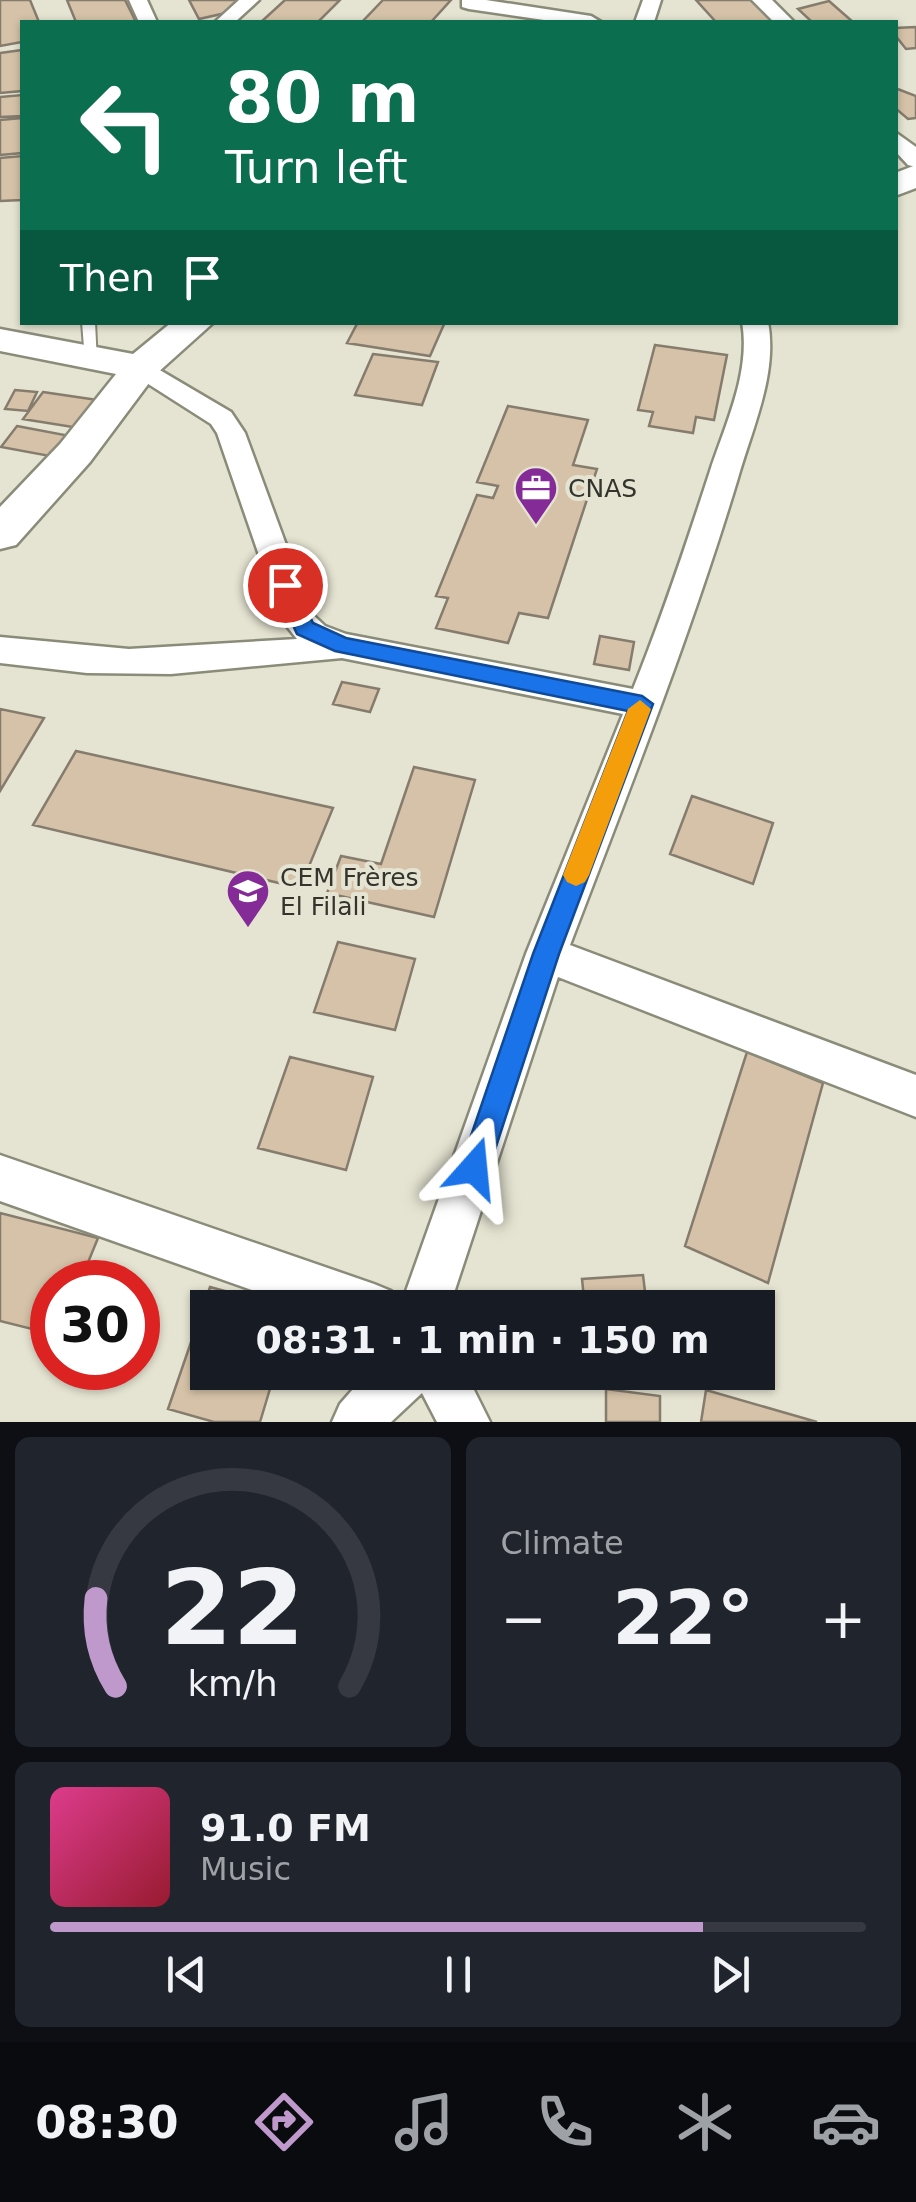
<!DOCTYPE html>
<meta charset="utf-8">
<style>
body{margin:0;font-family:"DejaVu Sans",sans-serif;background:#20242c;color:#f1f3f6;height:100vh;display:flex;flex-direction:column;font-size:38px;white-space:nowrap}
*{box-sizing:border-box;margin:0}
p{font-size:32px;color:#9ea1a6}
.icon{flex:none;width:55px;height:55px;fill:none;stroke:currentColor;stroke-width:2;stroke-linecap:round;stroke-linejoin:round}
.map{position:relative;height:1422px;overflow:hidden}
.sheet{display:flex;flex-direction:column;gap:15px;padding:15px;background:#0d0f14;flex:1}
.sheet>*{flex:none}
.guide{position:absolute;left:20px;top:20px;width:878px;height:305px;border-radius:0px;box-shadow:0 2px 8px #0004;background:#0b6e4f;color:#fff;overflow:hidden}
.speed{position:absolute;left:30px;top:1260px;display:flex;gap:20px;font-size:50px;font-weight:700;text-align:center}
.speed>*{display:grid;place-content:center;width:130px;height:130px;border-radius:50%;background:#171b24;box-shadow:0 2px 8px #0004;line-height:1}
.speed .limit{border:15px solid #d22;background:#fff;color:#111}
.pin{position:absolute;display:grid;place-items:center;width:85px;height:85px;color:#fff;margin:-42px;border:5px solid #fff;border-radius:50%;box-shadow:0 2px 10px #0007}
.me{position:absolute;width:110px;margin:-55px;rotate:18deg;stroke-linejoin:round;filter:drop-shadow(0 0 8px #0008)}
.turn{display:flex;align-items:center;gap:35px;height:210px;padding:0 40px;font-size:45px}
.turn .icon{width:130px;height:130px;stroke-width:2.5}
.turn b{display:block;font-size:70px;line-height:85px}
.then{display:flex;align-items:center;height:95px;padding:0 40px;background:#0003;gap:20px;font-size:38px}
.big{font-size:75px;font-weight:700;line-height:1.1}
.sheet .tile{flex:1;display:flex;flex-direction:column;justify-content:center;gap:15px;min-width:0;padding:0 35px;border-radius:15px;background:#20242c}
.sheet .dial{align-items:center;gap:0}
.dial svg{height:260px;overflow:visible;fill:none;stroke:#363941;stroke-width:7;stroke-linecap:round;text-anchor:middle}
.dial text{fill:#f1f3f6;stroke:none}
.song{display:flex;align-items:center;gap:30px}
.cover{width:120px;height:120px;border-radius:15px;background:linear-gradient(135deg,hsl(330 70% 55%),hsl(350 70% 35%))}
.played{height:10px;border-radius:5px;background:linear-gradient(90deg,#c099cc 80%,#363941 80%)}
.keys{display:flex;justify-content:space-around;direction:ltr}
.heat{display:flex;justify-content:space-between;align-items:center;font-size:55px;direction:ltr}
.sheet .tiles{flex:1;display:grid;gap:15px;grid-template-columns:1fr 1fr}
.tile:last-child{grid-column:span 2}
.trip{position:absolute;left:190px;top:1290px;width:585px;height:100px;border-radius:0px;background:#171b24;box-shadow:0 2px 8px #0004;font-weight:700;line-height:100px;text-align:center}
.tabs{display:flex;height:160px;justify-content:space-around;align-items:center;background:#090b0e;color:#9ea1a6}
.tabs .icon{width:70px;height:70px}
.tabs .on{color:#c099cc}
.tabs b{font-size:45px;color:#f1f3f6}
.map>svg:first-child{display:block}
.building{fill:#d5c2a8;stroke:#867c6e;stroke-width:2.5}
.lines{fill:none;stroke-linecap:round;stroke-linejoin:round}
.lane-casing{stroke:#8b8b7a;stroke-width:4}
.street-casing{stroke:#8b8b7a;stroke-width:5}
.secondary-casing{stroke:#8b8b7a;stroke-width:5}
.lane{fill:#fff;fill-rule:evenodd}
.street{fill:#fff;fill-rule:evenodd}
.secondary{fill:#fff;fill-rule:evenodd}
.route{fill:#1a73e8;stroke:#114b97;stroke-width:2.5}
.slow{fill:#f59e0b}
.labels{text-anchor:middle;stroke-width:8;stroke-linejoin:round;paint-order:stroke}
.poi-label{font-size:25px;fill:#34342d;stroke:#e5e4d2;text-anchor:start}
</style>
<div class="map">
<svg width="916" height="1422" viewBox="0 0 916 1422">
<rect width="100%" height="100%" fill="#e5e4d2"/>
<path class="building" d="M0 0H30L39 22H22V42L0 46Z
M67 0H125L136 22H76Z
M189 0H240L230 12 199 19Z
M285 0H340L318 22H261Z
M383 0H451L431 22H362Z
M696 0H752L773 22H716Z
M829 1 853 22H812L798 9Z
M916 27V48L906 49 895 35V28Z
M22 50V91L0 93V53Z
M895 88 916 96V118L908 119 895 108Z
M22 95V116L0 117V97Z
M22 118V153L0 155V120Z
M22 156V200L0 201V158Z
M358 322H445L430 356 347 343Z
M655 345 727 355 714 420 696 417 693 433 649 426 653 412 638 410Z
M373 354 438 362 422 405 355 395Z
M15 390 37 392 28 411 5 409Z
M43 392 104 401 85 429 23 419Z
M508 406 588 420 573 465 597 469 548 618 519 613 508 643 436 628 448 598 436 596 477 495 493 498 498 486 477 482Z
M17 426 70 436 55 457 1 447Z
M600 636 634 642 629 670 594 664Z
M342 682 379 689 370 712 333 704Z
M0 709 44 718 0 791Z
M76 751 333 808 300 888 33 825Z
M414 767 475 780 434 917 327 893 341 856 381 864Z
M692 796 773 823 753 884 670 854Z
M338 942 415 959 395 1030 314 1012Z
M747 1052 823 1083 768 1283 685 1246Z
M290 1057 373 1077 346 1170 258 1148Z
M0 1213 98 1238 80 1282H52V1334L0 1321Z
M643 1275 647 1308H585L582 1279Z
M210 1287 289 1308H208V1372H275L260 1422H214L168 1409Z
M617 1372H657L658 1382 619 1385Z
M606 1389 660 1396V1422H606Z
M706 1390 817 1422H701Z"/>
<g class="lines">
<g class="lane-casing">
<path id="lane" d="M82 322H95L97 363H87L85 360Z"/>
</g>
<g class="street-casing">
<path id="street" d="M129 0H147L157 22H139Z
M239 0H259L235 22H215Z
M462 0H486L591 16 601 22H558L469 9 462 7Z
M643 0H661L654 22H635Z
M752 0H772L794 22H774Z
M895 132 916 147V167L908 165 895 151Z
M742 322H768C778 373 752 429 738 478 690 637 629 790 570 945L916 1075V1117L558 977 449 1308H400L526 954 623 714 342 658 171 674 87 673 0 663V637L129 649 297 639 281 619 217 433 211 424 131 373 127 367 131 361 141 359 231 412 245 433 311 613 325 626 346 634 633 689C662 617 686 545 710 471 725 425 751 372 742 322Z
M0 1155 374 1284 391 1291 398 1308H303L0 1201Z
M368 1372H465L490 1422H437L422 1393 391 1422H332L340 1404Z"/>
</g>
<g class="secondary-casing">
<path id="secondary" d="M916 165V188L895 196V173Z
M172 322H214L155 375 90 462 16 545 0 549V507L60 444 116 374 0 351V329L133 354Z"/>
</g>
<use href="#lane" class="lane"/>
<use href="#street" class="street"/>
<use href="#secondary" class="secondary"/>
</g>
<path class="route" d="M285 578 293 580 313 623 346 638 642 696 653 704 559 954 489 1168 485 1179 474 1183 464 1179 460 1168 533 954 628 711 335 651 297 634 275 585Z"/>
<path class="slow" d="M640 700 651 709 589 875 585 882 576 886 567 882 563 875 628 709Z"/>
<defs>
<g id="office-pin" transform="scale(2.25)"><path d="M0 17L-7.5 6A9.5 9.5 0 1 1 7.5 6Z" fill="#842b98" stroke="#e5e4d2"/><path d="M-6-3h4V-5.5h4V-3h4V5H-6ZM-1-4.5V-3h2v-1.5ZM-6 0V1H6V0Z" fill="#fff"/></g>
<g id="school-pin" transform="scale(2.25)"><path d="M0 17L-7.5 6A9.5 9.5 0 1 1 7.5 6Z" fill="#842b98" stroke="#e5e4d2"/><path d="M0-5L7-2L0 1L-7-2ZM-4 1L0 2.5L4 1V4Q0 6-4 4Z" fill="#fff"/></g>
</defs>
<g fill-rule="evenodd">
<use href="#office-pin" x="536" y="488"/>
<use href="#school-pin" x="248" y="891"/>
</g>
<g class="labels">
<g class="poi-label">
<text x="568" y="497">CNAS</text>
<text x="280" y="886">CEM Frères<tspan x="280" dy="29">El Filali</tspan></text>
</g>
</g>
</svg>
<div class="speed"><div class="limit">30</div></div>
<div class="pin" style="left:285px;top:585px;background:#d93025"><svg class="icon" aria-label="arrive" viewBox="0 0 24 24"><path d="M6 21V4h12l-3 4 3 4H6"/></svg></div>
<svg class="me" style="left:474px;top:1168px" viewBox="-20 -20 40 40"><path d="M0-17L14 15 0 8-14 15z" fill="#1a73e8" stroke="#fff" stroke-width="4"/></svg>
<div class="trip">08:31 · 1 min · 150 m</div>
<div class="guide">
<div class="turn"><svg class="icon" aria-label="left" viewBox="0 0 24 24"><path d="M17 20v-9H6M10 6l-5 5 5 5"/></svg><div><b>80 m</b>Turn left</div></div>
<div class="then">Then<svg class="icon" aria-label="arrive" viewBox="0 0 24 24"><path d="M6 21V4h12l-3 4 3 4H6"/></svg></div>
</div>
</div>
<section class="sheet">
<div class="tiles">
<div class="tile dial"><svg viewBox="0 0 100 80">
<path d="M14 69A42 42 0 1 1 86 69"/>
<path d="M14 69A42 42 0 0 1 8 42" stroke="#c099cc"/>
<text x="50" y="56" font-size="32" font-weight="700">22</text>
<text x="50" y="72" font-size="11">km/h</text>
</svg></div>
<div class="tile"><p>Climate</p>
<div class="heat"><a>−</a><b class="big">22°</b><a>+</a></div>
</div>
<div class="tile">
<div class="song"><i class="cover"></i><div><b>91.0 FM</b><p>Music</p></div></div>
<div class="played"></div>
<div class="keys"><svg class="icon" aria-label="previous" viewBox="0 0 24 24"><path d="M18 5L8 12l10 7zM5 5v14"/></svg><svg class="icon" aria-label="pause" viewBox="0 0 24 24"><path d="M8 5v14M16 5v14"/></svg><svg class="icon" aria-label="next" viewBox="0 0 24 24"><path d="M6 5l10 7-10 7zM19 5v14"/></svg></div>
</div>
</div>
</section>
<nav class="tabs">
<b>08:30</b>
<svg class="icon on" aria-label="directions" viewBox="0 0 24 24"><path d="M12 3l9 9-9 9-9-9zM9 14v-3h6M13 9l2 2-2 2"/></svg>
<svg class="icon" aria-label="music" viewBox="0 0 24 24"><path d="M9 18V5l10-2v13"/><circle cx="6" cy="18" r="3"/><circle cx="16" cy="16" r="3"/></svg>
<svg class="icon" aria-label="phone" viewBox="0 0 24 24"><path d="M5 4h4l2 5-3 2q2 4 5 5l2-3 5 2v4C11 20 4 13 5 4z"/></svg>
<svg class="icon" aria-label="climate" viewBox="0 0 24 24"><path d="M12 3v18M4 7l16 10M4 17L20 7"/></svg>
<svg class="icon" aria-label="car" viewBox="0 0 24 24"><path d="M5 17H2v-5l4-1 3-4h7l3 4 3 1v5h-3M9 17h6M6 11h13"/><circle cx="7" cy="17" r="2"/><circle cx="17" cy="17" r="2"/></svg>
</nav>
